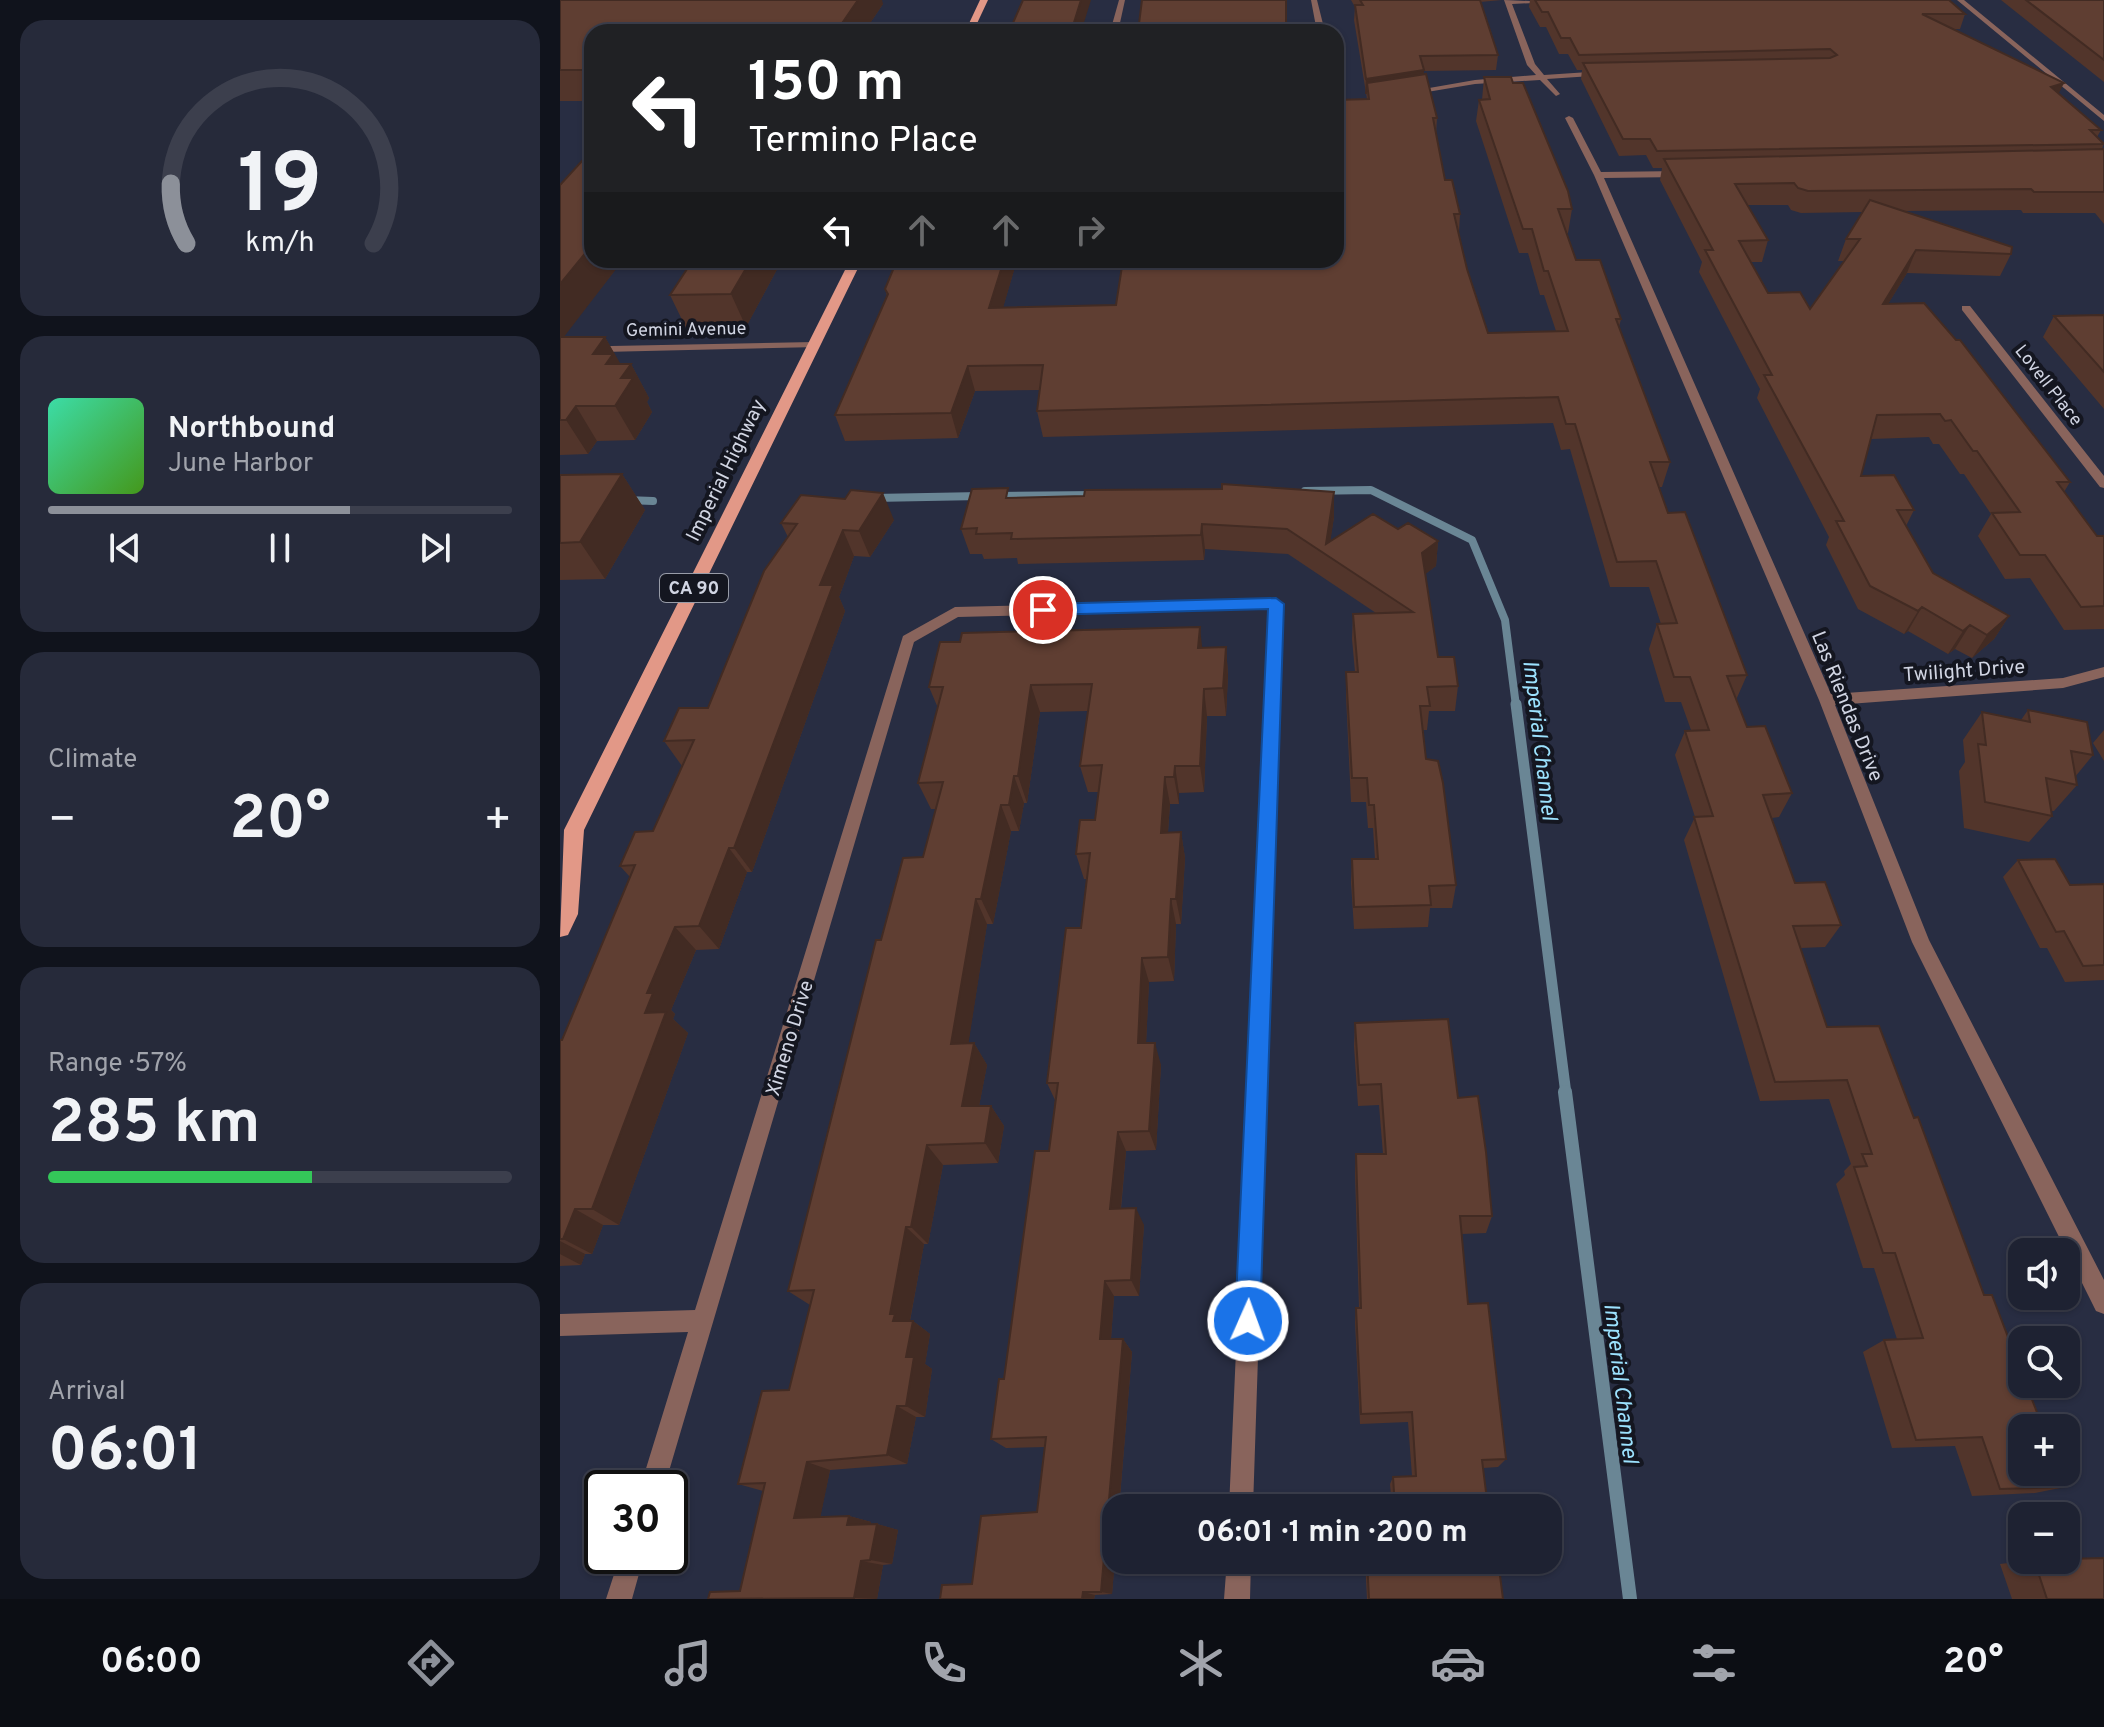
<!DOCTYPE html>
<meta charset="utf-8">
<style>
body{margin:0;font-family:Overpass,sans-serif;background:#262a3a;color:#f1f3f6;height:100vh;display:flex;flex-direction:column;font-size:30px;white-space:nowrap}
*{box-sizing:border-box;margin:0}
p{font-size:26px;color:#a1a4ac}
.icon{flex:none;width:44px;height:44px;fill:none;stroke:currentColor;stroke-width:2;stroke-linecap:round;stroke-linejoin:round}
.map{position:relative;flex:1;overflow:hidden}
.sheet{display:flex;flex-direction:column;gap:20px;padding:20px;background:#10131c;width:560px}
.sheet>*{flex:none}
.hud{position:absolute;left:24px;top:24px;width:760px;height:244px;border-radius:24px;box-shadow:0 2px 6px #0004,0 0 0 2px #3c3f4d;background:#202124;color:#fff;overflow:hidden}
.tools{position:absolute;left:1448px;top:1238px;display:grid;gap:16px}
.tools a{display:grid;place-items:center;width:72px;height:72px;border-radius:16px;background:#1e2232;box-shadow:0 2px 6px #0004,0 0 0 2px #3c3f4d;font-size:40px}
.speed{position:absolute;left:24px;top:1470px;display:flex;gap:16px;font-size:40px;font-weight:700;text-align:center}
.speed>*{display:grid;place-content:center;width:104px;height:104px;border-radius:50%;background:#1e2232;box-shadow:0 2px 6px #0004,0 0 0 2px #3c3f4d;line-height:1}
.speed .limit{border:4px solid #111;border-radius:12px;background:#fff;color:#111}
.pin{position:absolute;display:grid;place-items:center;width:68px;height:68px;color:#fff;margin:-34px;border:4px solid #fff;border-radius:50%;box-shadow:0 2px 8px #0007}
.me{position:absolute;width:88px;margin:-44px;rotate:2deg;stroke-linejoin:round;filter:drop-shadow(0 0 6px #0008)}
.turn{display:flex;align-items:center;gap:28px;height:168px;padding:0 32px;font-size:36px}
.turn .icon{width:104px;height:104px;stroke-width:2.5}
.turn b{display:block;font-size:56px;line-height:68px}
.lanes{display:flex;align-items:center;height:76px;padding:0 32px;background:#0003;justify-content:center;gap:40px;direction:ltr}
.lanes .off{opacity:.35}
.big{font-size:60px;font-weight:700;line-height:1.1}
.sheet .card{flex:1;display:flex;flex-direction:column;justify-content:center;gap:12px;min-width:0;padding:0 28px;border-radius:24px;background:#262a3a}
.sheet .dial{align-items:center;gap:0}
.dial svg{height:208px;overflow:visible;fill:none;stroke:#3c3f4d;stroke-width:7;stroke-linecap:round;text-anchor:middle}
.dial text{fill:#f1f3f6;stroke:none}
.song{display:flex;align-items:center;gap:24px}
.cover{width:96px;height:96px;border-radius:12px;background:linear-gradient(135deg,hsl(160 70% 55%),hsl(100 70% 35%))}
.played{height:8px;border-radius:4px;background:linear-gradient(90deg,#8c9099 65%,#3c3f4d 65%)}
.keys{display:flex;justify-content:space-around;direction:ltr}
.heat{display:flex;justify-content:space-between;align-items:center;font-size:44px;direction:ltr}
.charge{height:12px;border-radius:6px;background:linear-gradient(90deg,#34c759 57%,#3c3f4d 0)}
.trip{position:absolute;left:542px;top:1494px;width:460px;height:80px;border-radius:24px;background:#1e2232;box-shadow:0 2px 6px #0004,0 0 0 2px #3c3f4d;font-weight:700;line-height:80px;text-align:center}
.dock{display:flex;height:128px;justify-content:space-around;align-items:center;background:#0c0e14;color:#a1a4ac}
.dock .icon{width:56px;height:56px}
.dock .on{color:#8c9099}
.dock b{font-size:36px;color:#f1f3f6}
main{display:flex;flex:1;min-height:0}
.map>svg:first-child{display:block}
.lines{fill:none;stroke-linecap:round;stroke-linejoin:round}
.stream-far2{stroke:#6a8695;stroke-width:8}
.stream-far1{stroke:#6a8695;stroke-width:11}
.stream{stroke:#6a8695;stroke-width:14}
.street{fill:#89645c;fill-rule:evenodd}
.primary{fill:#e29887;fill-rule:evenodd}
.wall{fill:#52352b;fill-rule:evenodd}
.shaded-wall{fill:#422b23}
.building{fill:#5f3e32;stroke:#422b23;stroke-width:2}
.route{fill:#1a73e8;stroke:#114b97;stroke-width:2}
.labels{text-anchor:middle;stroke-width:8;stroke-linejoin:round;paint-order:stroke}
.far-street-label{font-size:18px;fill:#d1d5e3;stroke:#141620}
.shield{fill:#141620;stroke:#989ca8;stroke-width:2}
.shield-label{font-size:18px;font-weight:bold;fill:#d1d5e3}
.street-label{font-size:20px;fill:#d1d5e3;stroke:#141620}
.water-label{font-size:22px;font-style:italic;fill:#9ce2fe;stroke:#141620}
</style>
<main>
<section class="sheet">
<div class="card dial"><svg viewBox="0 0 100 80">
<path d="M14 69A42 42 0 1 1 86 69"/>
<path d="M14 69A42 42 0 0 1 8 46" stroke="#8c9099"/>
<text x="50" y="56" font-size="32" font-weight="700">19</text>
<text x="50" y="72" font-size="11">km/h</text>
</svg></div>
<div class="card">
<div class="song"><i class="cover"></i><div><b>Northbound</b><p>June Harbor</p></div></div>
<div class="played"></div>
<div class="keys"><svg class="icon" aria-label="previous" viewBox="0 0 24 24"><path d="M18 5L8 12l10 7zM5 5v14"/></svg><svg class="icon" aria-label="pause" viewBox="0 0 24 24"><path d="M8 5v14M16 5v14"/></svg><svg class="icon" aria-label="next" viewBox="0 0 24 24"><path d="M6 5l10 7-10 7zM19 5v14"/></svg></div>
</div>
<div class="card"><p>Climate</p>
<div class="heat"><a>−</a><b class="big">20°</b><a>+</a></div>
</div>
<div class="card"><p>Range · 57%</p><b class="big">285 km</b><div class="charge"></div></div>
<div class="card"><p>Arrival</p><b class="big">06:01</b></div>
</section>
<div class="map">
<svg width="1544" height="1599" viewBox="0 0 1544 1599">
<rect width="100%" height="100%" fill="#282d42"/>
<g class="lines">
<path class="stream-far2" d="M745 491 811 490 912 540 945 620 956 706
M437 496 537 495
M313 498 421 496
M66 500 93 501"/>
<path class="stream-far1" d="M956 704 1006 1094"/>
<path class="stream" d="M1005 1092 1070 1599"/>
<path class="street" d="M559 0H565L558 32H550Z
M751 0H757L765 32H757Z
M944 0 994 2 952 4 975 64 984 75 1044 71 1047 75 987 79 1000 94 996 96 980 80 915 84 849 95 852 91 915 80 976 75 967 65Z
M1397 0H1404L1544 115V121Z
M1009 116 1013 118 1041 172 1122 171 1126 174 1122 177 1044 178 1271 694 1503 678 1544 667V677L1503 688 1275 705 1369 940 1544 1280V1314L1536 1311 1352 942 1259 700 1034 175 1005 118Z
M1402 306H1410L1544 476V488L1540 487 1402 310Z
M254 342 258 343V347L0 353V347Z
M716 599 723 604 693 1508H669L709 609 398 617 354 642 104 1488H80L128 1332 0 1336V1314L135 1310 343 636 395 607Z
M60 1556H84L72 1599H46Z
M667 1560H691L690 1599H664Z"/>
<path class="primary" d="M420 0H428L413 32H405Z
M290 260H302L24 830 18 914 8 935 0 937 4 830Z"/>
</g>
<path class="wall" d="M0 0 323 4 304 32H32V101H0Z
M791 0H942L920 2 938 55 936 70 863 71V74L877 118 876 135 885 180 900 214 899 233 907 269 928 333 996 331 984 295H980L968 253H959L916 121 919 100H922L924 77 953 83 1012 209 1008 233H1006L1016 260 1061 319 1059 327 1110 462 1102 487H1099L1108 513 1187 675 1176 700 1187 727 1232 793 1219 817 1212 818 1235 883 1281 925 1265 947 1241 948 1267 1027 1354 1118 1424 1295 1505 1487 1475 1493 1412 1496 1395 1446 1332 1448 1303 1352 1324 1340 1337 1339 1314 1268H1303L1276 1184 1285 1175 1284 1171 1291 1164 1269 1099 1200 1101 1124 840 1135 817 1115 755 1125 731 1131 730 1121 702H1105L1089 649 1097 624H1101L1089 587H1050L1010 449 1001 450 993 423 483 437 477 411 480 390 415 391 398 438 285 441 275 415 327 296 325 289 337 260H457L443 307 556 305 807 99 794 20 795 7Z
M970 0H1389L1405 14 1400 29H1394L1499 94 1541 130 1537 137 1544 143 1542 149H1544V224L1535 213H1463L1461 210 1344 211 1451 254 1440 276 1347 273 1328 304 1510 482 1504 492 1537 536H1544V629L1504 630 1470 578 1445 579 1418 536 1431 514 1404 474H1400L1379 444H1373L1369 437 1311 439 1301 476 1354 510 1346 526 1373 573 1449 616 1434 639 1412 658 1395 649 1388 654 1348 631 1344 634 1298 609 1266 545 1269 537 1197 398 1200 389 1139 272 1142 262 1100 180 1102 168H1093L1086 155 1059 156 1021 79 1022 70H1017L1008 54H999L986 27H980L969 7ZM1187 205H1228L1231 210 1241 213 1303 212 1286 239 1278 261H1285L1250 309 1208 293 1191 262H1202L1208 240Z
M1441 0H1544V82Z
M0 185 63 260 3 337H45L60 364H71L89 398 87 402 92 412 75 440 37 441 28 454 0 455Z
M133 260H222L186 327 126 328 110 295Z
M1544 315V409L1483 337 1494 316Z
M62 474 85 510 45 579 0 580V475Z
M774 492V517L770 541 838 529 878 541 876 566 865 574 878 657 898 686 895 711H869L867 730H863L866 759 896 885 892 908H870L868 927 794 929 791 882 792 859H815L813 828H808L806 802H791L786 696V672H795L792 639 793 614 816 613 728 554 645 549 644 560 458 564 457 558 424 559 422 554H410L401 529 451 498Z
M334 520 310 557 294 556 279 597 285 611 192 872H187L159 949 136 950 111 1010 115 1014 113 1019 128 1033 59 1225H43L32 1254H25L21 1265 0 1266V1040H2L70 877 60 866 93 831 122 766 104 741 148 708 228 537 221 523Z
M642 647H666L668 675 666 716H647L644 792 619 793V804H610L608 833 621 832 625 858 621 924H616L614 981 589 982 586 1043 601 1065 596 1150 566 1151 561 1209 584 1225 579 1296H554L551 1339H563L572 1352 552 1594 535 1595 534 1599H380L412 1584 477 1512 485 1447 446 1448 431 1439 444 1379 489 1151 495 1100 487 1083 521 928 527 879H524L516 854 535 820 539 792H528L520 766 528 711 480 712 467 803H464L459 831H451L433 924H427L408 1044 414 1043 427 1065 419 1106H431L444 1126 438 1163 383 1165 368 1244H364L350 1321H353L370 1334 365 1364 372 1369 365 1417H356L347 1464 270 1470 260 1517 289 1516 311 1522 310 1524H317L338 1530 332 1564 323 1565 317 1599H148L180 1591 203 1491 178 1484 229 1390 250 1305 228 1291 321 940 363 857 376 809H371L358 783 378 708 369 687Z
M1468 710 1533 755 1515 777 1517 785 1494 811H1491L1492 816 1469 842 1404 828 1399 771 1405 762 1403 740 1422 712 1461 720Z
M1544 730V761L1533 743Z
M1458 860 1510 885 1544 884V980L1505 982 1487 948H1480L1443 877Z
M795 1023 898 1098 932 1216 926 1233 902 1234 908 1304 946 1459 938 1467 923 1468 928 1508H832L830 1484 833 1477 852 1476 848 1422 800 1424 795 1322 796 1308H799L795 1173 796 1154H823L819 1105 798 1106 794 1046Z
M805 1560H938L943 1599H807Z
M1472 1560H1506L1544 1599H1452L1440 1564Z"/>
<path class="shaded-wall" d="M298 0H322L323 4 304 32H276Z
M521 0H531L521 32H511Z
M864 70 863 85 807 83V94H805L806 79Z
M1504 83 1496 99 1491 87Z
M32 245V260H63L0 342V284Z
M1356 250 1347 273 1314 327 1323 304Z
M191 260H222L186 327 171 294Z
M444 260H457L436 332 429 308Z
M45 337 64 370 71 364 89 398 87 402 92 412 75 440 55 406 33 354Z
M408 366 415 391 398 438 391 413Z
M16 406 37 441 28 454 6 420Z
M62 474 85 510 45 579 20 542Z
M774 492V517L768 557 766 544Z
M323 493 334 520 310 557 299 531Z
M642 524 645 549 644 560 641 535Z
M283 530 294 556 279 597 285 611 192 872 174 848 260 585Z
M878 541 876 566 860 578 862 553Z
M1362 607 1348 631 1344 634 1358 611Z
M1449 616 1434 639 1412 658 1427 635Z
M1410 625 1395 649 1388 654 1403 631Z
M640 627 643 655 638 648Z
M666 647 668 675 666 716 663 688Z
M471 685 480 712 467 803 458 776Z
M644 689 647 716 644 792 640 766Z
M615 766 619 793V804L614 777Z
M454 776 464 803 459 831 449 805Z
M605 777 610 804 606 858 601 833Z
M441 805 451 831 433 924 421 899Z
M621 832 625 858 621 924 616 899Z
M169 848 187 872 159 949 139 926Z
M416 899 427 924 405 1066 391 1044Z
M611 899 616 924 614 981 608 957Z
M115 927 136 950 111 1010 115 1014 113 1019 128 1033 59 1225 32 1209 87 993Z
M582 958 589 982 585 1065 578 1043Z
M414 1043 427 1065 415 1127 402 1106Z
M595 1043 601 1065 596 1150 589 1131Z
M431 1106 444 1126 438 1163 425 1143Z
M558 1132 566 1151 559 1226 550 1209Z
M367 1145 383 1165 368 1244 351 1227Z
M576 1208 584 1225 579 1296 571 1280Z
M15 1209 43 1225 32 1254 3 1239Z
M346 1227 364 1244 349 1325 353 1321 370 1334 365 1364 372 1369 365 1417 346 1406V1357L330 1314Z
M0 1241 25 1254 21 1265 0 1254Z
M545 1281 554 1296 550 1352 540 1339Z
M563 1339 572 1352 559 1508H556V1548L552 1594 541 1592Z
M337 1406 356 1417 347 1464 327 1455Z
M247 1462 270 1470 259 1524 234 1518Z
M289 1516 311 1522 309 1531 287 1525Z
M317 1524 338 1530 332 1564 310 1560Z
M301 1561 323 1565 317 1599 294 1598Z
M523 1592 535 1595 534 1599H522Z"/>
<path class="building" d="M0 0H298L276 32H32V70H0Z
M463 0H521L511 32H449Z
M582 0H726V32H578Z
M800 0H920L938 55 860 56 864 70 806 79 795 5H803Z
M975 0H1389L1405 14H1362L1504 83 1491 87 1541 130H1530L1544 144 1097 151 1090 139H1063L1023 63 1270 58 1277 55 1270 49 1019 55 1010 38H1001L988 12H982Z
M1466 0H1544V60Z
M866 74 877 118H873L885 180H892L900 214H894L907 269 928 333 1008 331 988 271H984L972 229H963L919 100 930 99 924 77H951L953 83H963L1008 191 1012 209H998L1016 260H1040L1061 319H1056L1110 462H1090L1108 513 1125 512 1187 675 1167 676 1187 727 1205 726 1232 793 1203 795 1235 883 1265 882 1281 925 1233 926 1267 1027 1319 1026 1354 1118 1358 1117 1424 1295H1432L1462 1374V1384H1466L1483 1428H1462V1472H1500L1505 1487 1440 1489 1422 1437 1356 1440 1324 1340 1363 1338 1335 1253H1323L1294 1167 1307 1166 1302 1154H1312L1287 1080 1215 1082 1134 817 1153 816 1125 731 1149 730 1130 677H1114L1097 624 1117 623 1096 561 1057 562 1015 424H1006L998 397 477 411 483 365 408 366 391 413 275 415 328 294 325 289 337 260H444L429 308 556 305 563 260H776V100L809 99 807 83Z
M1544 149V192H1474L1471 189 1248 191 1238 188 1234 183 1175 184 1208 240 1179 241 1208 293 1240 292 1250 309 1300 239H1286L1310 200 1452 247 1451 254 1356 250 1323 304 1364 303 1396 340H1400L1510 482H1497L1537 536H1544V606L1521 607 1485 555H1460L1432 513 1460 512 1417 451H1413L1391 420 1385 421 1380 414 1317 415 1301 476 1334 475 1354 510H1337L1373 573 1449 616 1427 635 1410 625 1403 631 1362 607 1358 611 1310 586 1276 521H1284L1204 375H1212L1145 250H1153L1104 159Z
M32 150V245L0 284V185Z
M133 260H191L171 294 110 295Z
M1544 315V372L1494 316Z
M0 337H45L33 354H53L46 364H71L61 378H73L55 406H16L6 420H0Z
M62 474 20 542 0 543V475Z
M662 484 774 492 766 544 813 514 838 529 848 523 878 541 862 553 878 657H894L898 686 867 687 870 706H860L866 759 878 761 883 783 896 885 869 886 871 905 794 907 792 859H818L814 805H809L807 778H792L786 672H798L793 614 853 612 727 529 642 524 641 535 451 539 452 533 416 534 417 528 401 529 412 489 448 488 446 498 524 496 525 490 662 489Z
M291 490 323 493 299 531 283 530 260 585H273L174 848H169L139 926 115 927 87 993H93L85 1013 106 1012 32 1209H15L3 1239H0V1040H2L75 865 60 866 75 832 93 831 134 740 104 741 119 708H148L204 571 237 524 221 523 241 495 285 499Z
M640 627 638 648 666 647 663 688 644 689 640 766H615L614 777H605L601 833 621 832 616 899H611L608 957 582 958 578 1043H595L589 1131 558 1132 550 1209 576 1208 571 1280 545 1281 540 1339H563L541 1592H523L522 1599H380L382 1585 412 1584 421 1516 477 1512 486 1437 431 1439 439 1379H444L475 1151H489L498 1083H487L506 928H521L530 853 516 854 520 820H535L542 765 520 766 532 684 471 685 458 776H454L449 805H441L421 899H416L391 1044 414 1043 402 1106H431L425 1143 367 1145 351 1227H346L330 1314H335L333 1321H353L346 1357H354L346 1406H337L327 1455 247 1462 234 1518 289 1516 287 1525 317 1524 310 1560 301 1561 294 1598 148 1599 150 1592 180 1591 205 1483 178 1484 202 1391 229 1390 254 1290 228 1291 316 940H321L343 858 363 857 383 782 358 783 383 687H369L380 642H400L402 633Z
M1468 710 1527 722 1533 755 1511 751 1517 785 1486 778 1492 816 1425 802 1418 744 1426 745 1422 712 1470 722Z
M1495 859 1510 885 1544 884V965L1523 966 1504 931 1496 932 1458 860Z
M888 1019 898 1098 918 1096 926 1152 932 1216H900L908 1304 928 1303 946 1459 922 1460 928 1508H835L833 1477 856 1476 852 1412 801 1414 796 1308H801L796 1154H826L821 1084 799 1085 795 1023Z
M1544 1558V1599H1487L1474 1560H1506V1559Z
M807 1560H938L943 1599H809Z"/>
<path class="route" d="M716 598 724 604 700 1321 697 1330 688 1333 679 1330 675 1321 708 609 483 615 475 610 483 604Z"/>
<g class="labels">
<g class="far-street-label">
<text transform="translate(126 329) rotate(-1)" y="6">Gemini Avenue</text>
<text transform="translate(1489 385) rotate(52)" y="6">Lovell Place</text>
</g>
<rect class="shield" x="100" y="574" width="68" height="28" rx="6"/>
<g class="shield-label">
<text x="134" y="594">CA 90</text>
</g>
<g class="street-label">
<text transform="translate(165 470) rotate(-64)" y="7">Imperial Highway</text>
<text transform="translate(1404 670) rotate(-4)" y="7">Twilight Drive</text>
<text transform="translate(1288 706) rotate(68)" y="7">Las Riendas Drive</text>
<text transform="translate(229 1038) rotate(-73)" y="7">Ximeno Drive</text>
</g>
<g class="water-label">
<text transform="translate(981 740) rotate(83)" y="8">Imperial Channel</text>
<text transform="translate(1062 1383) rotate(83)" y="8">Imperial Channel</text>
</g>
</g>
</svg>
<div class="tools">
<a><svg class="icon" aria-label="sound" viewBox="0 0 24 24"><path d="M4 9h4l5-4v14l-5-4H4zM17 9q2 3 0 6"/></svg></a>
<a><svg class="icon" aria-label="search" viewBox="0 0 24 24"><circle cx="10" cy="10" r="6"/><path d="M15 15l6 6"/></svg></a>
<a>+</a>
<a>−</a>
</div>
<div class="speed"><div class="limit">30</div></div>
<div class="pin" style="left:483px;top:610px;background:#d93025"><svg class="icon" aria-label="arrive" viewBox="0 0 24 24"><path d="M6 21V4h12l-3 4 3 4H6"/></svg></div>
<svg class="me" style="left:688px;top:1321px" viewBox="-20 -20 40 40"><circle r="17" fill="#1a73e8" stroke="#fff" stroke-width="3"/><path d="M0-11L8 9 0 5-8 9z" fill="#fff"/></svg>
<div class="trip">06:01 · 1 min · 200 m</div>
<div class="hud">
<div class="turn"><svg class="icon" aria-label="left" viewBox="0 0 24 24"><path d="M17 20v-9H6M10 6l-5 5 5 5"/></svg><div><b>150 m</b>Termino Place</div></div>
<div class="lanes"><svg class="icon" aria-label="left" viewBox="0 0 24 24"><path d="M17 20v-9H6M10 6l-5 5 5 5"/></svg><svg class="icon off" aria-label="ahead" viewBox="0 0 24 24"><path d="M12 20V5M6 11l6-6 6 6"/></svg><svg class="icon off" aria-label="ahead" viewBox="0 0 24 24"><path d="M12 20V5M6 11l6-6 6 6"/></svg><svg class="icon off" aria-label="right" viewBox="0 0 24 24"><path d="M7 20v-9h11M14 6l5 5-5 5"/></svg></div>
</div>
</div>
</main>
<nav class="dock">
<b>06:00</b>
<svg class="icon on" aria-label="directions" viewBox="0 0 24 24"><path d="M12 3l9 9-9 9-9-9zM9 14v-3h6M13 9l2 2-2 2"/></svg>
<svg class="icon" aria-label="music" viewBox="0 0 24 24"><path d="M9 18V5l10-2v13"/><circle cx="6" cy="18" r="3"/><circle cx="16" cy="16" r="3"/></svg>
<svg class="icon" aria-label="phone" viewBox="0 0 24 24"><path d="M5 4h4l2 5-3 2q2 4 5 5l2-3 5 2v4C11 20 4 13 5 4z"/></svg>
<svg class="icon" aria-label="climate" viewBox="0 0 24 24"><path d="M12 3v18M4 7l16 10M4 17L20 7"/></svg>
<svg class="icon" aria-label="car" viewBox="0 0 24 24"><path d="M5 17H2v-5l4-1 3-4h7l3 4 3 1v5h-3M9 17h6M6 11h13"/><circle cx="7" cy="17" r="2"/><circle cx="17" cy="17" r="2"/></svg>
<svg class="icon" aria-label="filters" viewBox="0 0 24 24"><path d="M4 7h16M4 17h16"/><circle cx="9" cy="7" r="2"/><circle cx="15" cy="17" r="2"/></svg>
<b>20°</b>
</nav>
